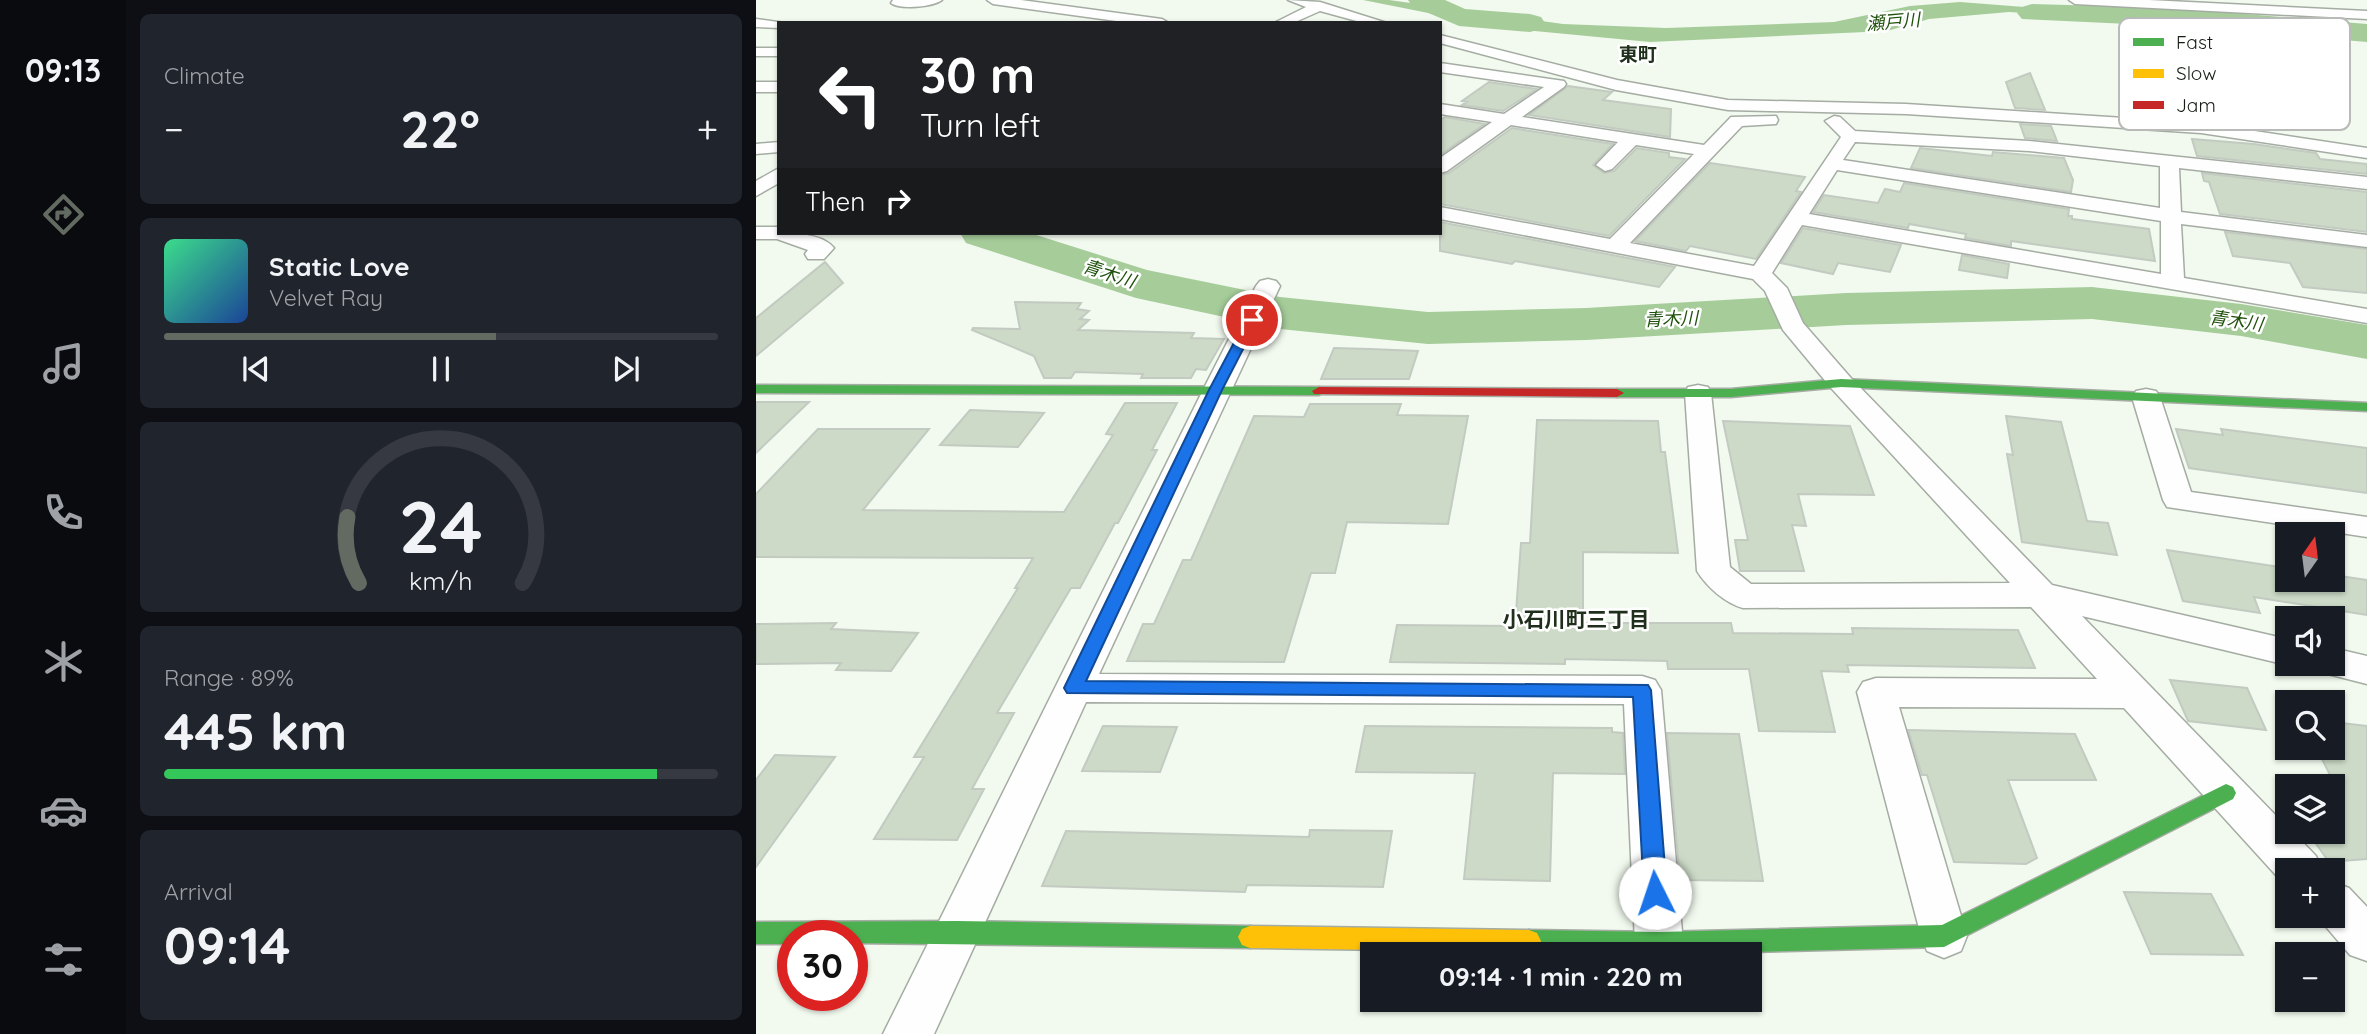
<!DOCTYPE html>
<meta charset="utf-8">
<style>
body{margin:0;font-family:Quicksand,"Noto Sans JP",sans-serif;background:#20242c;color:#f1f3f6;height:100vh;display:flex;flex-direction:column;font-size:26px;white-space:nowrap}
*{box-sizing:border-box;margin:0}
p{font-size:23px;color:#9ea1a6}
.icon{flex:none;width:38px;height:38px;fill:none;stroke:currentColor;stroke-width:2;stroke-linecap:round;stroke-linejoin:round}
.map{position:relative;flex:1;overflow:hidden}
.side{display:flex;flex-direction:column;gap:14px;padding:14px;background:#0d0f14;width:630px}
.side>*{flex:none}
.banner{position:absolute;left:21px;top:21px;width:665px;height:214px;border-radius:0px;box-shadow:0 2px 5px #0004;background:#202124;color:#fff;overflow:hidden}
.needle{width:46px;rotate:14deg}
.tools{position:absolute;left:1519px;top:522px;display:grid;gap:14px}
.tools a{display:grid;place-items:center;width:70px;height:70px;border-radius:0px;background:#171b24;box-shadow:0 2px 5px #0004;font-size:35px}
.speed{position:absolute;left:21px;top:920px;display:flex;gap:14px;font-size:35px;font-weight:700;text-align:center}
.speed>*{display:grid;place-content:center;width:91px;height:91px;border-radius:50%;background:#171b24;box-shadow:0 2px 5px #0004;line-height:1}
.speed .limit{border:10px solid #d22;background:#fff;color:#111}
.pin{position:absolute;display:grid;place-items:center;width:60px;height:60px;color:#fff;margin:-30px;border:4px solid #fff;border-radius:50%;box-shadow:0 2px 7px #0007}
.me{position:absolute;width:77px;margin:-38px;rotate:356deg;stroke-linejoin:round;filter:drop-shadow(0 0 5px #0008)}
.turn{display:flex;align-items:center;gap:24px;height:147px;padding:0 28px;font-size:32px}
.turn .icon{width:91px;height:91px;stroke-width:2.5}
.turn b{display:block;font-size:49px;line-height:60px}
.then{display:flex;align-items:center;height:66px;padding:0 28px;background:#0003;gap:14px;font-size:26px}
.big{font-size:52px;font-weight:700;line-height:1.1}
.side .card{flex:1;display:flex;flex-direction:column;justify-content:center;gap:10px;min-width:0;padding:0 24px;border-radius:10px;background:#20242c}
.side .dial{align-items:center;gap:0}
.dial svg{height:182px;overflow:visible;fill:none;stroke:#363941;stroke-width:7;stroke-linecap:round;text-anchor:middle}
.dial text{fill:#f1f3f6;stroke:none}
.song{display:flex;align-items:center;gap:21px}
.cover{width:84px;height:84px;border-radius:10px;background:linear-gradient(135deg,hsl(150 70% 55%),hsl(220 70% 35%))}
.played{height:7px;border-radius:4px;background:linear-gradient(90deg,#636a61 60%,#363941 60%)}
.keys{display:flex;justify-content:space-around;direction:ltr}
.heat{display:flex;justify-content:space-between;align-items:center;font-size:38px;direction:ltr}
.charge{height:10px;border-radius:5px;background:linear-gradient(90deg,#34c759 89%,#363941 0)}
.trip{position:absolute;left:604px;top:942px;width:402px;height:70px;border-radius:0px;background:#171b24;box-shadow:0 2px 5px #0004;font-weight:700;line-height:70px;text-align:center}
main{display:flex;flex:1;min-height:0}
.tabs{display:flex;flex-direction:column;width:126px;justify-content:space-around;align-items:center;background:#090b0e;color:#9ea1a6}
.tabs .icon{width:49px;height:49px}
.tabs .active{color:#636a61}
.tabs b{font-size:32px;color:#f1f3f6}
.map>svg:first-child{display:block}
.water{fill:#a6cc9a}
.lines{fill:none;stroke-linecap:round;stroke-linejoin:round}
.river{fill:#a6cc9a;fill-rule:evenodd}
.building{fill:#ccdac7;stroke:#c3cac1;stroke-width:2}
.street-casing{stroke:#a5aca3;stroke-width:3}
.fast-casing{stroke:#a5aca3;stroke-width:3}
.slow-casing{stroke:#a5aca3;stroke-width:3}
.jam-casing{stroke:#a5aca3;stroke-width:3}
.street{fill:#fdfefd;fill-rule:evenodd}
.fast{fill:#4caf50;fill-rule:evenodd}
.slow{fill:#ffc107;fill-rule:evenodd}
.jam{fill:#c62828;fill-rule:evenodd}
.route{fill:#1a73e8;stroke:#114b97;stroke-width:2}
.labels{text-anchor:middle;stroke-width:5;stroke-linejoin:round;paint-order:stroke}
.far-water-label{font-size:18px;font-style:italic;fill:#20510d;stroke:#fff}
.far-quarter-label{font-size:19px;font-weight:bold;fill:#202f1c;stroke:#fff}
.neighbourhood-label{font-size:21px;font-weight:bold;fill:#202f1c;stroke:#fff}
.key{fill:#fff;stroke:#b9bbb8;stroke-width:2}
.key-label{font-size:19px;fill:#161d14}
</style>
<main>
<nav class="tabs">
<b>09:13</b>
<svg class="icon active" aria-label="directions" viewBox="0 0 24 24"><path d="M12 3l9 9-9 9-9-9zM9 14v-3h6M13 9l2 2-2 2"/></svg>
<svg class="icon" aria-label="music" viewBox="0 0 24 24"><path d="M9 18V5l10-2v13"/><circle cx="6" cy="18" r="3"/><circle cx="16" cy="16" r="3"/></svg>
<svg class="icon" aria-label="phone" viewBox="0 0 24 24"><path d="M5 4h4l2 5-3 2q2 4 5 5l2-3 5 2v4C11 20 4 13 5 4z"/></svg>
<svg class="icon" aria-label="climate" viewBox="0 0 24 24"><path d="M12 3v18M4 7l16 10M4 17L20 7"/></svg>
<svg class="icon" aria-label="car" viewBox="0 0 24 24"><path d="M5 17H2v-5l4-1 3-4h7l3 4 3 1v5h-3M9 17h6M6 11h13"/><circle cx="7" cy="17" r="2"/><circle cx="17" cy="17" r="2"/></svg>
<svg class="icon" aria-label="filters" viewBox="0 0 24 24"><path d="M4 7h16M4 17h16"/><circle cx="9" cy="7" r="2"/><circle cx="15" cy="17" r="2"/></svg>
</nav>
<section class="side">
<div class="card"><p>Climate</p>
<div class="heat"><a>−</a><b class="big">22°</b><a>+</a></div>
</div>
<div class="card">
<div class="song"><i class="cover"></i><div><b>Static Love</b><p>Velvet Ray</p></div></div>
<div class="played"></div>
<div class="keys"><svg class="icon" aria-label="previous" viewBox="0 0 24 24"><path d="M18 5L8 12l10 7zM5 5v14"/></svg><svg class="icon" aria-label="pause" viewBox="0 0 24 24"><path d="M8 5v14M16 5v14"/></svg><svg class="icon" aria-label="next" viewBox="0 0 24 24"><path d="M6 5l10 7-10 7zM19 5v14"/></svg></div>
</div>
<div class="card dial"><svg viewBox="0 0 100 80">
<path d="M14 69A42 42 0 1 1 86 69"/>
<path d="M14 69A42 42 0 0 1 9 40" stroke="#636a61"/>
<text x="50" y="56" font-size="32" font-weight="700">24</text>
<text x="50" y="72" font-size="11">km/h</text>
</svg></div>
<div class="card"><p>Range · 89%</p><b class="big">445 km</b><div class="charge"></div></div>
<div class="card"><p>Arrival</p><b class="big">09:14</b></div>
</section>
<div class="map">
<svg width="1611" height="1034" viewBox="0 0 1611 1034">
<rect width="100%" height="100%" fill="#f2faef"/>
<path class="water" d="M607 0H633L807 24 910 28 1078 22 1154 6 1204 2 1372 15 1611 28V40L1412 22 1253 12 1173 19 1131 31 894 42 748 28Z"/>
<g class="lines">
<path class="river" d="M652 0H689L709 9 774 14 785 17 789 23 785 29 774 32 703 26 656 6Z
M1276 4 1416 8 1611 24V42L1416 26 1266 19 1261 13 1266 7Z
M204 233H274L391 270 524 297 672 312 830 308 1090 293 1336 287 1485 304 1611 325V359L1485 336 1336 319 1090 325 830 340 672 344 524 329 380 298 210 243Z"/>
</g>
<path class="building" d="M1274 73 1289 110 1259 108 1250 82Z
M733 82 781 89 747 111 706 105 711 102 706 101Z
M812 86 856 92 847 100 915 109 914 137 773 115Z
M689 117 729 124 684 155V120Z
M1264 124 1295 126 1301 141 1269 138Z
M756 128 857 144 837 165 848 173 858 171 881 148 913 153V157L929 159 853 236 684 204V175L693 173Z
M1436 139 1498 144 1560 153 1564 159 1611 164V174L1441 156Z
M1164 148 1236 156 1237 152 1308 158 1317 180 1315 192 1155 168Z
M954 163 1049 177 1040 191 1045 192 1000 259 934 246 930 251 879 241Z
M1446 173 1611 192V232L1464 214 1453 182 1448 181Z
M1148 183 1313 209 1312 216H1316V219L1393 229 1399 261 1255 241V246L1209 238 1210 234 1153 224 1152 228 1057 212 1068 195 1122 203 1129 189 1144 192Z
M684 222 919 267 903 287 759 261 756 264 684 251Z
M1047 228 1145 245 1134 272 1082 263 1077 274 1025 263Z
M1469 232 1611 249V293L1547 287 1534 263 1477 256Z
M1206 255 1253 264 1251 278 1203 270Z
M69 262 87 283 0 356V318Z
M259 302 325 303 321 309 333 311 324 319 333 320 322 330 438 333 435 338 468 339 450 370 440 369 435 378H385L387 374 319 372 315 378H288L278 356 216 330 217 328 264 329Z
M578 348 614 349 662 351 653 379H565Z
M0 402H53L0 453Z
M369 403H421L396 450H401L362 523H359L324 588H315L241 713H258L216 789H228L201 840 118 839 168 757H158L262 588H259L277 558 0 557V494L62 429H173L107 510 308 512 357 435 350 434Z
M554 404H645L641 415 712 416 692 524 591 522 579 573H555L528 662 371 661 387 624H398L427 560H435L498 416 548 417Z
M214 410 288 413 262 447 184 445Z
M1250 416 1305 422 1331 521 1352 523 1361 555 1266 542 1251 454 1257 455Z
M781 420 902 421 905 452H909L922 553 827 552V623H975L977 633 1097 634 1096 628 1262 630 1279 668 1091 665 1093 672 1065 671 1079 732 1003 731 993 669H912L911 661 809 659V664L634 662 641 625 759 626 765 543H774Z
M967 421 1094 426 1118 495 1042 494 1050 526 1036 525 1048 571H984L979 540H992Z
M1420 429 1467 435 1465 429 1611 448V493L1433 468Z
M1411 550 1531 568V579H1577V575L1611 580V615L1498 597 1504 613 1427 601Z
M80 623 75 629 162 633 135 671 80 670 85 663 0 664V624Z
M1414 680 1491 688 1510 730 1432 721Z
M1577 722 1611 726V859L1573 862 1551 831H1577V781L1560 747H1577Z
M347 726 421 727 404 772 326 771Z
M609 726 856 728V732L867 733 869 774 797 773 794 881 708 879 719 773 600 772Z
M1152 730 1319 734 1340 780H1252L1281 858 1270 864 1198 862 1171 775H1166Z
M911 733 983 734 1007 881 924 880Z
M19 755 79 757 0 867V780Z
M554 830 636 831 627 887 491 885 489 892 286 886 310 831 553 837Z
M1368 892 1455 894 1487 955 1395 954Z"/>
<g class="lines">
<g class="street-casing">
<path id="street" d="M137 0H186C177 7 144 10 135 3Z
M231 0H265L406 19 413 23H375L237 4Z
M532 0 564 2 631 23H608L564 11 537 23H518L550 7Z
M1313 0H1393L1611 11V19L1319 4Z
M0 19 29 23H23V28L0 27Z
M684 35 861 80 972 100 1150 104 1445 123 1611 148V158L1445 133 1150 114 972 110 860 90 684 43Z
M0 48H23V56H0Z
M684 63 808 81 810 84 808 87 766 117 948 145 975 117 1020 116 1022 120 1020 124 986 126 874 243 998 266 1085 137 1069 121 1078 116 1084 117 1099 131 1273 141 1611 177V189L1423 168 1425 212 1611 235V247L1425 224 1428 278 1611 309V323L1046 225 1016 273 1031 288 1047 323 1094 377 1296 585 1531 639V663H1538L1531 665 1326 616 1531 827V831H1536L1560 856 1566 870H1531V885L1528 884 1368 708 1143 707 1211 936 1205 951 1188 958 1171 951 1165 936 1101 692 1107 682 1120 678 1341 679 1275 607 987 608C969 603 951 587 941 571L929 393 932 387 942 385 952 387 955 393 974 567 995 584 1254 583 1076 389 1027 330 1009 291 997 279 684 219V207L854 239 938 154 880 145 856 169 849 171 840 165 862 142 755 125 691 171 684 173V158L736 122 684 114V104L748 114 788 87 684 72ZM1099 142 1273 151 1404 166V208L1087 160ZM1081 170 1405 221V274L1053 214Z
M0 82H23V92H0Z
M23 142V152L0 154V144Z
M23 168V183L0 196V181Z
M0 227H23V233C39 233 67 234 78 248L68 259H52L49 254 52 250 21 239H0Z
M512 279 520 281 524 286 343 674 886 676 899 680 905 690 927 943 922 954H884L879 943 868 704 330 702 178 1034H127L447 390 500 286 504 281Z
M1390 389 1400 391 1404 397 1435 492 1611 517V537L1411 507 1407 500 1376 397 1380 391Z
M1577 648 1611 656V684L1564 672 1559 663H1577Z
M1577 882 1593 888 1611 907V961L1594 955 1560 915H1577Z"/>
</g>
<g class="fast-casing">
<path id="fast" d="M1085 379 1611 403V411L1085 387 975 397H861L854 393 861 389H975Z
M0 385 563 387 570 391 563 395 0 393Z
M1470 784 1477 787 1480 793 1477 799 1188 947 916 954 773 952 765 949 761 941 765 933 773 930 903 932 1186 925Z
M201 921 494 926 502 929 506 937 502 945 494 948 96 943V936H37V944H0V922Z"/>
</g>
<g class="slow-casing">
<path id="slow" d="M494 926 773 930 781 933 785 941 781 949 773 952 494 948 486 945 482 937 486 929Z"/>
</g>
<g class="jam-casing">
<path id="jam" d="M563 387 861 389 868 393 861 397 558 394 556 391Z"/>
</g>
<use href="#street" class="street"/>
<use href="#fast" class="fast"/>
<use href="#slow" class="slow"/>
<use href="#jam" class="jam"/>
</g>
<path class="route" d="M496 316 502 320 466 390 330 681 892 685 895 690 911 893 907 900 899 903 891 900 888 893 877 697 311 693 308 688 453 390 490 320Z"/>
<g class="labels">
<g class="far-water-label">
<text transform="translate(1137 22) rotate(-5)" y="6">瀬戸川</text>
<text transform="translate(353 274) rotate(18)" y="6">青木川</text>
<text transform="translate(915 319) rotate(-2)" y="6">青木川</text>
<text transform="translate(1480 321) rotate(8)" y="6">青木川</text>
</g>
<g class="far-quarter-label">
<text x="882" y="61">東町</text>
</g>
<g class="neighbourhood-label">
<text x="820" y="627">小石川町三丁目</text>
</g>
</g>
<rect x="1363" y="18" width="231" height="112" rx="10" class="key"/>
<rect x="1377" y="38" width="31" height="8" fill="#4caf50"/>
<rect x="1377" y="69" width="31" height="9" fill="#ffc107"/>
<rect x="1377" y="101" width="31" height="8" fill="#c62828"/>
<g class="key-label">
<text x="1420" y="49">Fast</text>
<text x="1420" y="80">Slow</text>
<text x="1420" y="112">Jam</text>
</g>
</svg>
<div class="tools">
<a><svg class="needle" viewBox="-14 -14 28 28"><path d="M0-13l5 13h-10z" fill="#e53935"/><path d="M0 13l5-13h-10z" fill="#9ea1a6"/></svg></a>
<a><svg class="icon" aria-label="sound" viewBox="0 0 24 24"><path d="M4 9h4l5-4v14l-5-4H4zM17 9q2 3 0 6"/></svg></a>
<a><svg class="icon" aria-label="search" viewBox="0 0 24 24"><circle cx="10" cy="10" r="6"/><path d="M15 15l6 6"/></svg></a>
<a><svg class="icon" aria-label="layers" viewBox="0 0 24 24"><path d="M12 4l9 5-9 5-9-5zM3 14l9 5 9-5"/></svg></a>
<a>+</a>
<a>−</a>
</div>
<div class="speed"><div class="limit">30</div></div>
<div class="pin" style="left:496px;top:320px;background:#d93025"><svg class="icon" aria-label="arrive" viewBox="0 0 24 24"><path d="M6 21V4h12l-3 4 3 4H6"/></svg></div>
<svg class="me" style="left:899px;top:893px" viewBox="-20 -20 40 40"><circle r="19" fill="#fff"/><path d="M0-13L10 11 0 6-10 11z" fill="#1a73e8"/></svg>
<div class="trip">09:14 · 1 min · 220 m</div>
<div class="banner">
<div class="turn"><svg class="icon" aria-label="left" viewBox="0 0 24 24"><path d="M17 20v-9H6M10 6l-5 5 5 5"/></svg><div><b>30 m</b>Turn left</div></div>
<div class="then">Then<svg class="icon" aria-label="right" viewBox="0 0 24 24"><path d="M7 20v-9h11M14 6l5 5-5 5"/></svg></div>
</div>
</div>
</main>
